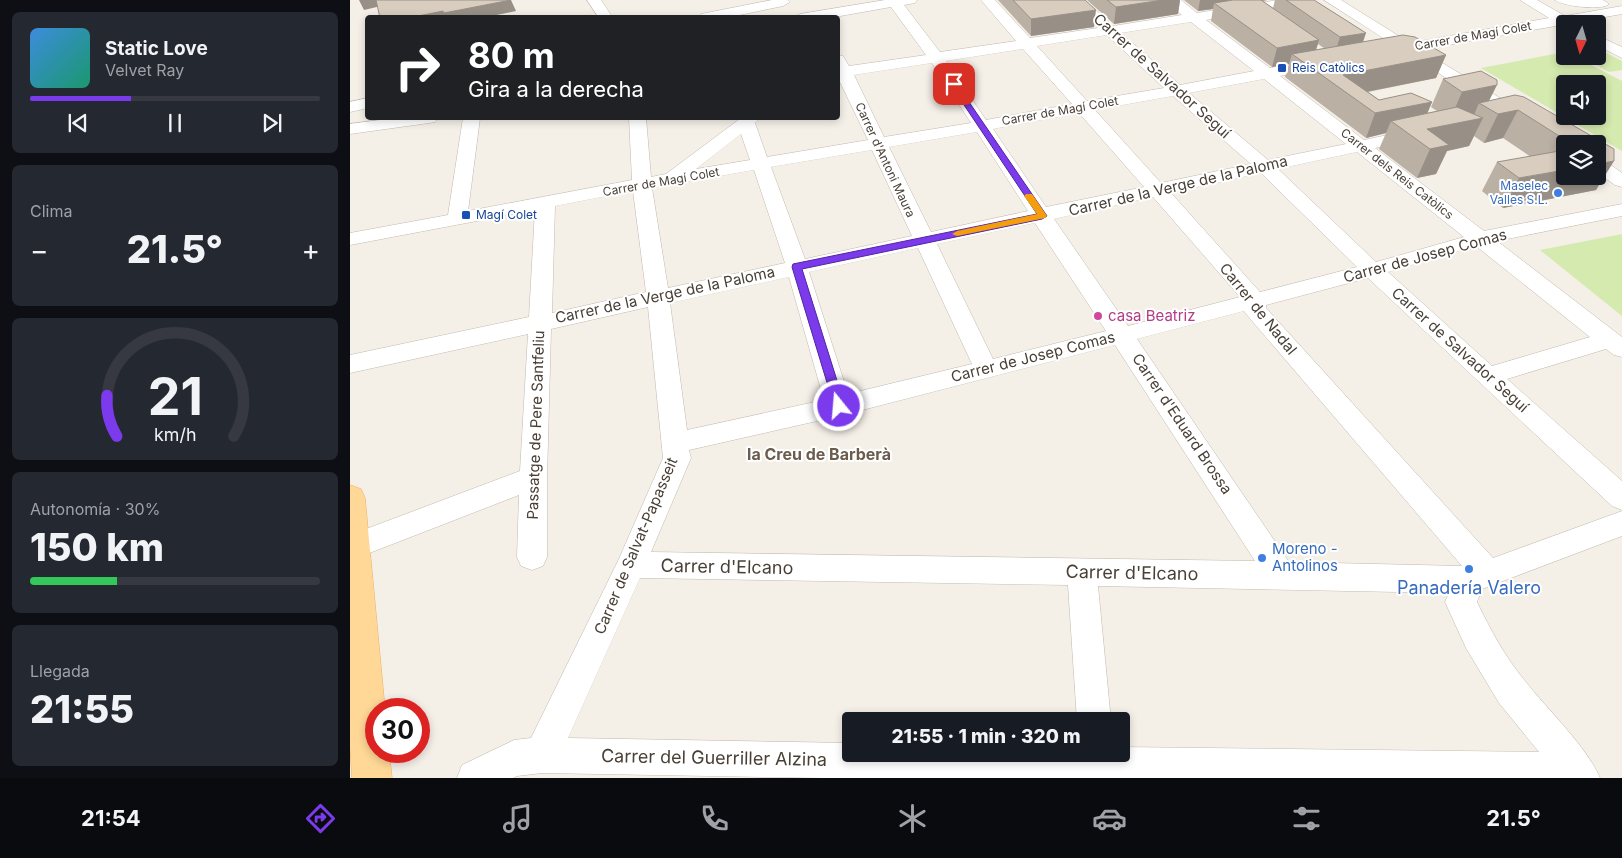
<!DOCTYPE html>
<html lang="es">
<meta charset="utf-8">
<style>
body{margin:0;font-family:Inter,sans-serif;background:#242831;color:#f1f3f6;height:100vh;display:flex;flex-direction:column;font-size:19px;white-space:nowrap}
*{box-sizing:border-box;margin:0}
p{font-size:16px;color:#9ea1a6}
.icon{flex:none;width:28px;height:28px;fill:none;stroke:currentColor;stroke-width:2;stroke-linecap:round;stroke-linejoin:round}
.map{position:relative;flex:1;overflow:hidden}
.sheet{display:flex;flex-direction:column;gap:12px;padding:12px;background:#0d0f14;width:350px}
.sheet>*{flex:none}
.guide{position:absolute;left:15px;top:15px;width:475px;height:105px;border-radius:5px;box-shadow:0 2px 8px #0003;background:#202124;color:#fff;overflow:hidden}
.needle{width:32px;rotate:185deg}
.buttons{position:absolute;left:1206px;top:15px;display:grid;gap:10px}
.buttons a{display:grid;place-items:center;width:50px;height:50px;border-radius:5px;background:#171b24;box-shadow:0 2px 8px #0003;font-size:25px}
.speed{position:absolute;left:15px;top:698px;display:flex;gap:10px;font-size:25px;font-weight:700;text-align:center}
.speed>*{display:grid;place-content:center;width:65px;height:65px;border-radius:50%;background:#171b24;box-shadow:0 2px 8px #0003;line-height:1}
.speed .limit{border:8px solid #d22;background:#fff;color:#111}
.pin{position:absolute;display:grid;place-items:center;width:42px;height:42px;color:#fff;margin:-21px;border-radius:10px;box-shadow:0 2px 8px #0006}
.me{position:absolute;width:55px;margin:-28px;rotate:343deg;stroke-linejoin:round;filter:drop-shadow(0 0 4px #0008)}
.turn{display:flex;align-items:center;gap:18px;height:105px;padding:0 20px;font-size:22px}
.turn .icon{width:65px;height:65px;stroke-width:2.5}
.turn b{display:block;font-size:35px;line-height:42px}
.big{font-size:38px;font-weight:800;line-height:1.1}
.sheet .card{flex:1;display:flex;flex-direction:column;justify-content:center;gap:8px;min-width:0;padding:0 18px;border-radius:8px;background:#242831}
.sheet .dial{align-items:center;gap:0}
.dial svg{height:130px;overflow:visible;fill:none;stroke:#363941;stroke-width:7;stroke-linecap:round;text-anchor:middle}
.dial text{fill:#f1f3f6;stroke:none}
.song{display:flex;align-items:center;gap:15px}
.cover{width:60px;height:60px;border-radius:8px;background:linear-gradient(135deg,hsl(210 70% 55%),hsl(160 70% 35%))}
.played{height:5px;border-radius:2px;background:linear-gradient(90deg,#7c3aed 35%,#363941 35%)}
.keys{display:flex;justify-content:space-around;direction:ltr}
.heat{display:flex;justify-content:space-between;align-items:center;font-size:28px;direction:ltr}
.charge{height:8px;border-radius:4px;background:linear-gradient(90deg,#34c759 30%,#363941 0)}
.trip{position:absolute;left:492px;top:712px;width:288px;height:50px;border-radius:5px;background:#171b24;box-shadow:0 2px 8px #0003;font-weight:800;line-height:50px;text-align:center}
.menu{display:flex;height:80px;justify-content:space-around;align-items:center;background:#090b0e;color:#9ea1a6}
.menu .icon{width:35px;height:35px}
.menu .current{color:#7c3aed}
.menu b{font-size:22px;color:#f1f3f6}
main{display:flex;flex:1;min-height:0}
.map>svg:first-child{display:block}
.green{fill:#d5eaae;fill-rule:evenodd}
.lines{fill:none;stroke-linecap:round;stroke-linejoin:round}
.minor-casing{stroke:#c3b9ac;stroke-width:1}
.major-casing{stroke:#e9b361;stroke-width:1}
.minor{fill:#fff;fill-rule:evenodd}
.major{fill:#ffd796;fill-rule:evenodd}
.wall{fill:#bbb0a4;fill-rule:evenodd}
.shaded-wall{fill:#989086}
.building{fill:#d9cdbf;stroke:#989086}
.route{fill:#7c3aed;stroke:#51269a}
.slow{fill:#f59e0b}
.transit-dot{fill:#1a4fb4;stroke:#fff;stroke-width:2}
.shop-dot{fill:#3f7fe0;stroke:#fff;stroke-width:2}
.hotel-dot{fill:#d1479c;stroke:#fff;stroke-width:2}
.labels{text-anchor:middle;stroke-width:4;stroke-linejoin:round;paint-order:stroke}
.far-street-label{font-size:12px;fill:#483f36;stroke:#fff}
.far-transit-label{font-size:12px;fill:#164399;stroke:#fff;text-anchor:start}
.far-shop-label{font-size:12px;fill:#366cbe;stroke:#fff;text-anchor:end}
.street-label{font-size:15px;fill:#483f36;stroke:#fff}
.hotel-label{font-size:15px;fill:#b23c85;stroke:#fff;text-anchor:start}
.shop-label{font-size:15px;fill:#366cbe;stroke:#fff;text-anchor:start}
.neighbourhood-label{font-size:16px;font-weight:bold;fill:#6b5c4d;stroke:#fff}
.near-street-label{font-size:18px;fill:#483f36;stroke:#fff}
.near-shop-label{font-size:18px;fill:#366cbe;stroke:#fff}
</style>
<main>
<section class="sheet">
<div class="card">
<div class="song"><i class="cover"></i><div><b>Static Love</b><p>Velvet Ray</p></div></div>
<div class="played"></div>
<div class="keys"><svg class="icon" aria-label="previous" viewBox="0 0 24 24"><path d="M18 5L8 12l10 7zM5 5v14"/></svg><svg class="icon" aria-label="pause" viewBox="0 0 24 24"><path d="M8 5v14M16 5v14"/></svg><svg class="icon" aria-label="next" viewBox="0 0 24 24"><path d="M6 5l10 7-10 7zM19 5v14"/></svg></div>
</div>
<div class="card"><p>Clima</p>
<div class="heat"><a>−</a><b class="big">21.5°</b><a>+</a></div>
</div>
<div class="card dial"><svg viewBox="0 0 100 80">
<path d="M14 69A42 42 0 1 1 86 69"/>
<path d="M14 69A42 42 0 0 1 8 44" stroke="#7c3aed"/>
<text x="50" y="56" font-size="32" font-weight="700">21</text>
<text x="50" y="72" font-size="11">km/h</text>
</svg></div>
<div class="card"><p>Autonomía · 30%</p><b class="big">150 km</b><div class="charge"></div></div>
<div class="card"><p>Llegada</p><b class="big">21:55</b></div>
</section>
<div class="map">
<svg width="1272" height="778" viewBox="0 0 1272 778">
<rect width="100%" height="100%" fill="#f4efe7"/>
<path class="green" d="M1248 49 1272 61V70L1259 72 1229 56H1248Z
M1215 52V56H1224L1272 81V151L1131 68ZM1215 84H1248V116H1215Z
M1272 234V316L1190 250Z"/>
<g class="lines">
<g class="minor-casing">
<path id="minor" d="M237 0H251L263 18H249Z
M422 0H438L440 2 433 6 375 18 349 17 351 14 356 13Z
M535 0H567L565 3 554 5 590 52 666 41 631 0H645L680 38 748 28 719 0H734L763 26 832 15 815 0H831L847 13 928 0H961L954 4 856 20 920 68 969 59 974 61 977 64 974 67 930 76 1014 140 1066 129 1072 130 1075 134 1072 138 1025 148 1134 231 1272 204V216L1147 241 1272 337V357L1264 355 1256 349 1157 379 1272 481V510L1262 506 1018 278 916 305V308L1143 558 1272 511V536L1132 589 1127 602C1140 629 1155 657 1175 681 1197 709 1237 747 1250 778H475L192 773 167 776 163 778H107L112 765 164 740 181 738 268 561 313 458 298 307 201 329 197 478V557L193 566 182 570 171 566 167 557 169 495 4 559 0 557V535L170 471 178 334 0 373V355L179 317 185 210 0 245V233L98 215 113 118H130L118 211 282 180 279 118H296L301 177 316 174 391 118H410L405 123 417 157 518 140 488 78V55L493 56 499 66 576 55 541 7 479 18H443L450 14ZM841 22 904 71 830 85 771 33ZM757 35 814 88 737 101 687 46ZM673 49 722 104 636 120 596 61ZM582 63 621 123 534 137 504 75ZM914 79 996 144 918 160 839 93ZM823 96 901 164 811 183 745 110ZM729 113 794 187 696 207 643 129ZM627 132 678 211 581 232 539 147ZM391 134 400 160 346 169ZM522 150 562 236 455 259 421 167ZM1007 152 1114 237 1026 262 928 169ZM404 170 435 263 318 288 302 188ZM911 173 1007 267 910 292 821 193ZM283 191 296 292 202 313 205 206ZM803 197 890 297 778 326 704 219ZM685 223 756 331 643 359 587 244ZM1126 246 1240 337 1142 366 1038 272ZM568 248 622 364 498 394 459 272ZM439 277 474 400 337 430 320 303ZM894 311 897 315 1112 566 939 562 787 339ZM765 345 905 561 301 552 341 458 339 450 489 416ZM290 578 718 585 727 721H761L748 586 1099 593 1095 602 1116 648 1149 703 1189 752 771 747V754H501V743L218 738Z
M974 0H991L1060 43 1199 18 1170 0H1187L1215 16 1272 6V14L1215 24V26L1211 25 1071 50 1221 141 1223 144H1215V150L1209 149 1055 52 1043 55 1038 53 1035 50 1038 47 1044 45Z
M1205 0H1253L1259 4C1253 11 1211 6 1205 0Z
M1248 36 1272 47V58L1248 46Z
M18 98V108L0 112V102Z
M45 118H88L85 122 79 123 0 134V124Z
M1248 159 1255 161 1272 173V187L1265 185 1248 173Z"/>
</g>
<g class="major-casing">
<path id="major" d="M0 485 11 489 15 498 35 709H26V751H39L42 778H2L0 746Z"/>
</g>
<use href="#minor" class="minor"/>
<use href="#major" class="major"/>
</g>
<path class="wall" d="M648 0H735L744 27 681 36Z
M737 0H830L828 14 764 24Z
M834 0H917L912 1 923 8 925 0H964L1013 42 1096 55 1086 78 1018 92 1029 100 1082 102 1077 113 1087 111 1081 107 1093 79 1139 101 1165 95 1264 149 1246 190 1153 208 1132 191 1147 162 1181 157 1153 138 1134 143 1124 136 1119 146 1097 151 1086 174 1067 178 1029 149 1036 133 1016 138 935 77 939 64 922 67 861 21 863 9 848 11ZM968 44 974 48 966 50ZM1215 144H1248L1215 176Z"/>
<path class="shaded-wall" d="M9 0H28L31 6 14 10Z
M161 0 166 11 132 18H58L93 11Z
M813 0H830L828 14 764 24 766 7Z
M850 0H917L870 7 864 3 863 9 848 11Z
M746 10 744 27 681 36V19Z
M1016 33 1010 51 984 56 990 37Z
M969 40 963 59 942 54 939 64 922 67 927 48Z
M1096 55 1086 78 1000 95 993 75Z
M1147 85 1136 107 1129 103 1124 115 1100 120 1112 92Z
M1082 102 1072 126 1041 121 1036 133 1016 138 1025 113Z
M1168 110 1153 138 1134 143 1148 114Z
M1133 118 1119 146 1097 151 1086 174 1067 178 1080 149 1077 129Z
M1264 161 1246 190 1153 208 1169 178 1215 170V176H1248V164Z"/>
<path class="building" d="M26 0H161L94 13 93 11 58 18H30Z
M663 0H735L746 10 681 19Z
M757 0H813L766 7Z
M883 0H911L969 40 927 48 864 3Z
M936 0H964L1016 33 990 37Z
M1053 35 1065 37 1096 55 993 75 1029 100 1061 93 1082 102 1025 113 942 54Z
M1131 71 1147 80V85L1112 92 1093 79Z
M1165 95 1174 97 1264 149V161L1248 164V144H1222L1168 110 1148 114 1129 103Z
M1107 107 1133 118 1077 129 1099 145 1080 149 1041 121Z
M1215 150V170L1169 178 1147 162Z"/>
<path class="route" d="M601 83H606L697 216 692 219 452 269 495 406 493 409H485L442 267 443 264 687 214 600 84Z"/>
<path class="slow" d="M676 194H682L697 216 695 218 607 236 602 234 607 231 687 214 674 196Z"/>
<g class="transit-dot">
<rect x="927" y="63" width="10" height="10" rx="2.5"/>
<rect x="111" y="210" width="10" height="10" rx="2.5"/>
</g>
<g class="shop-dot">
<circle cx="1208" cy="193" r="5"/>
<circle cx="912" cy="558" r="5"/>
<circle cx="1119" cy="569" r="5"/>
</g>
<circle class="hotel-dot" cx="748" cy="316" r="5"/>
<g class="labels">
<g class="far-street-label">
<text transform="translate(1123 36) rotate(-10)" y="4">Carrer de Magí Colet</text>
<text transform="translate(710 111) rotate(-10)" y="4">Carrer de Magí Colet</text>
<text transform="translate(535 160) rotate(65)" y="4">Carrer d'Antoni Maura</text>
<text transform="translate(1047 174) rotate(38)" y="4">Carrer dels Reis Catòlics</text>
<text transform="translate(311 182) rotate(-10)" y="4">Carrer de Magí Colet</text>
</g>
<g class="far-transit-label">
<text x="942" y="72">Reis Catòlics</text>
<text x="126" y="219">Magí Colet</text>
</g>
<g class="far-shop-label">
<text x="1198" y="190">Maselec<tspan x="1198" dy="14">Valles S.L.</tspan></text>
</g>
<g class="street-label">
<text transform="translate(812 76) rotate(42)" y="5">Carrer de Salvador Seguí</text>
<text transform="translate(828 186) rotate(-13)" y="5">Carrer de la Verge de la Paloma</text>
<text transform="translate(1075 256) rotate(-15)" y="5">Carrer de Josep Comas</text>
<text transform="translate(315 295) rotate(-12)" y="5">Carrer de la Verge de la Paloma</text>
<text transform="translate(908 309) rotate(51)" y="5">Carrer de Nadal</text>
<text transform="translate(1110 350) rotate(42)" y="5">Carrer de Salvador Seguí</text>
<text transform="translate(683 357) rotate(-14)" y="5">Carrer de Josep Comas</text>
<text transform="translate(832 424) rotate(56)" y="5">Carrer d'Eduard Brossa</text>
<text transform="translate(186 425) rotate(-88)" y="5">Passatge de Pere Santfeliu</text>
<text transform="translate(286 546) rotate(-67)" y="5">Carrer de Salvat-Papasseit</text>
</g>
<g class="hotel-label">
<text x="758" y="321">casa Beatriz</text>
</g>
<g class="shop-label">
<text x="922" y="554">Moreno -<tspan x="922" dy="17">Antolinos</tspan></text>
</g>
<g class="neighbourhood-label">
<text x="469" y="460">la Creu de Barberà</text>
</g>
<g class="near-street-label">
<text transform="translate(377 567) rotate(1)" y="6">Carrer d'Elcano</text>
<text transform="translate(782 573) rotate(1)" y="6">Carrer d'Elcano</text>
<text transform="translate(364 758) rotate(1)" y="6">Carrer del Guerriller Alzina</text>
</g>
<g class="near-shop-label">
<text x="1119" y="594">Panadería Valero</text>
</g>
</g>
</svg>
<div class="buttons">
<a><svg class="needle" viewBox="-14 -14 28 28"><path d="M0-13l5 13h-10z" fill="#e53935"/><path d="M0 13l5-13h-10z" fill="#9ea1a6"/></svg></a>
<a><svg class="icon" aria-label="sound" viewBox="0 0 24 24"><path d="M4 9h4l5-4v14l-5-4H4zM17 9q2 3 0 6"/></svg></a>
<a><svg class="icon" aria-label="layers" viewBox="0 0 24 24"><path d="M12 4l9 5-9 5-9-5zM3 14l9 5 9-5"/></svg></a>
</div>
<div class="speed"><div class="limit">30</div></div>
<div class="pin" style="left:604px;top:84px;background:#d93025"><svg class="icon" aria-label="arrive" viewBox="0 0 24 24"><path d="M6 21V4h12l-3 4 3 4H6"/></svg></div>
<svg class="me" style="left:489px;top:406px" viewBox="-20 -20 40 40"><circle r="17" fill="#7c3aed" stroke="#fff" stroke-width="3"/><path d="M0-11L8 9 0 5-8 9z" fill="#fff"/></svg>
<div class="trip">21:55 · 1 min · 320 m</div>
<div class="guide">
<div class="turn"><svg class="icon" aria-label="right" viewBox="0 0 24 24"><path d="M7 20v-9h11M14 6l5 5-5 5"/></svg><div><b>80 m</b>Gira a la derecha</div></div>
</div>
</div>
</main>
<nav class="menu">
<b>21:54</b>
<svg class="icon current" aria-label="directions" viewBox="0 0 24 24"><path d="M12 3l9 9-9 9-9-9zM9 14v-3h6M13 9l2 2-2 2"/></svg>
<svg class="icon" aria-label="music" viewBox="0 0 24 24"><path d="M9 18V5l10-2v13"/><circle cx="6" cy="18" r="3"/><circle cx="16" cy="16" r="3"/></svg>
<svg class="icon" aria-label="phone" viewBox="0 0 24 24"><path d="M5 4h4l2 5-3 2q2 4 5 5l2-3 5 2v4C11 20 4 13 5 4z"/></svg>
<svg class="icon" aria-label="climate" viewBox="0 0 24 24"><path d="M12 3v18M4 7l16 10M4 17L20 7"/></svg>
<svg class="icon" aria-label="car" viewBox="0 0 24 24"><path d="M5 17H2v-5l4-1 3-4h7l3 4 3 1v5h-3M9 17h6M6 11h13"/><circle cx="7" cy="17" r="2"/><circle cx="17" cy="17" r="2"/></svg>
<svg class="icon" aria-label="filters" viewBox="0 0 24 24"><path d="M4 7h16M4 17h16"/><circle cx="9" cy="7" r="2"/><circle cx="15" cy="17" r="2"/></svg>
<b>21.5°</b>
</nav>
